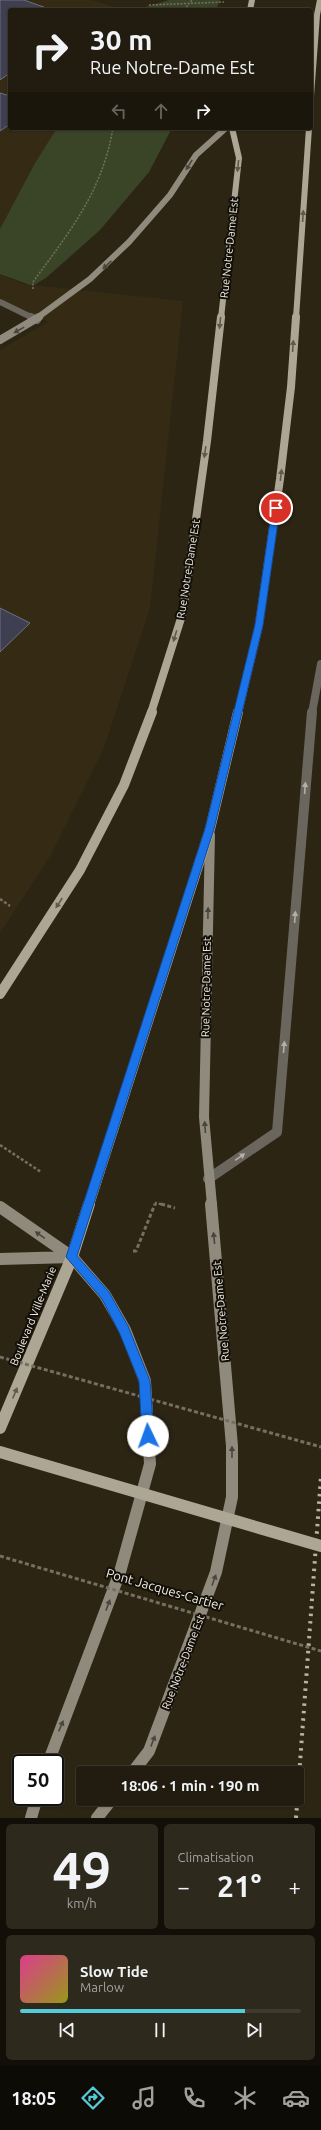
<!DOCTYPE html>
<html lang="fr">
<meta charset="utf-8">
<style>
body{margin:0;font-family:Ubuntu,sans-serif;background:#2d291d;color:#f1f3f6;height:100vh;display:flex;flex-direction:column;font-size:15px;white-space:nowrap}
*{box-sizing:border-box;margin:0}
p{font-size:13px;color:#a2a19e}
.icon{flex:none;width:22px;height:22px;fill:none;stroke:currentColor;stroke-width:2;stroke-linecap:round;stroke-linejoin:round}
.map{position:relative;height:1818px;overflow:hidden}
.details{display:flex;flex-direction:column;gap:6px;padding:6px;background:#120f08;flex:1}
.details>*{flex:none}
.banner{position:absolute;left:8px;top:8px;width:305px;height:122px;border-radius:4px;box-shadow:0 1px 3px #0004,0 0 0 1px #3e3a2f;background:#211c0f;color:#f1f3f6;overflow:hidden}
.speed{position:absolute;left:12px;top:1754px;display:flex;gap:8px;font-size:20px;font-weight:700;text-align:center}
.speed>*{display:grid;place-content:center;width:52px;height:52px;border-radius:50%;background:#211c0f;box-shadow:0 1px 3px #0004,0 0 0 1px #3e3a2f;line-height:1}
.speed .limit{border:2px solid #111;border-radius:6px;background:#fff;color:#111}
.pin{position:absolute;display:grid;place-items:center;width:34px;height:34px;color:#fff;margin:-17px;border:2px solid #fff;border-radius:50%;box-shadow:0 1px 4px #0007}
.me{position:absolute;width:44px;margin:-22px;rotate:357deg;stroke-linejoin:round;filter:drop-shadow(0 0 3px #0008)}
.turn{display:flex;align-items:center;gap:14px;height:84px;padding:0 16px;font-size:18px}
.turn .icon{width:52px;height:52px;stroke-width:2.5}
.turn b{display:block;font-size:28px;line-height:34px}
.lanes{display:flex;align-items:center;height:38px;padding:0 16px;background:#0003;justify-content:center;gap:20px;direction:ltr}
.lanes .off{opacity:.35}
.big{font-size:30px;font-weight:700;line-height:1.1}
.details .tile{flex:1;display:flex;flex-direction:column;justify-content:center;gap:6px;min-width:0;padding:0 14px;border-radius:6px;background:#2d291d}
.details .dial{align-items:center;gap:0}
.dial b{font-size:52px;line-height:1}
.song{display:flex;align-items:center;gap:12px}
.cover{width:48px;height:48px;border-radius:6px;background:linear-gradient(135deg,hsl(330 70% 55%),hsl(60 70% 35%))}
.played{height:4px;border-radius:2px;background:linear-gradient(90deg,#53cbdb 80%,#3e3a2f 80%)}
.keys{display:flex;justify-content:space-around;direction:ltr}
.heat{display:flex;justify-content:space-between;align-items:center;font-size:22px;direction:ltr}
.details .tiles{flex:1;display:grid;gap:6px;grid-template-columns:1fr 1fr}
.tile:last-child{grid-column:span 2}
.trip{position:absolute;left:76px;top:1766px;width:228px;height:40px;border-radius:4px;background:#211c0f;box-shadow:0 1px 3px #0004,0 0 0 1px #3e3a2f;font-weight:700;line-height:40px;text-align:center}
.tabs{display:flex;height:64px;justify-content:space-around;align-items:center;background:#0d0b06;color:#a2a19e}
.tabs .icon{width:28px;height:28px}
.tabs .current{color:#53cbdb}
.tabs b{font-size:18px;color:#f1f3f6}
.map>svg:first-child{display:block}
.built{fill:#352a13}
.green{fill:#3a4527}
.building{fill:#3e3f50;stroke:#6e6f83}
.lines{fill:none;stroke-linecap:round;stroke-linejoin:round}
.path-far2{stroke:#766f61;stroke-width:1.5;stroke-dasharray:2 1.5;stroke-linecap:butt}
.path-far1{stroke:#766f61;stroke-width:2.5;stroke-dasharray:3 2;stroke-linecap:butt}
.path{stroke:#766f61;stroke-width:3;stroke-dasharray:4 2.5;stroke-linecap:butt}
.service-far1{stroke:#6a665e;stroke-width:8}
.service{stroke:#6a665e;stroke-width:10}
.minor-far1{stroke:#6a665e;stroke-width:6}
.minor{stroke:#6a665e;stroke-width:8}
.secondary-far3{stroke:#908a7d;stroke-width:6}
.secondary-far2{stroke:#908a7d;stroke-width:8}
.secondary-far1{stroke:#908a7d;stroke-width:10}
.secondary{stroke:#908a7d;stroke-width:12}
.primary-far3{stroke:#aea695;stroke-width:6}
.primary-far2{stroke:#aea695;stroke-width:8}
.primary-far1{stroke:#aea695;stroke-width:10}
.primary{stroke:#aea695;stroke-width:12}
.rail{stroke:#b9b3a7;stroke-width:4;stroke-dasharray:2.5 5;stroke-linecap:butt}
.path-bridge{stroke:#766f61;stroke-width:3;stroke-dasharray:4 2.5;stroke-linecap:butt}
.primary-bridge{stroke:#aea695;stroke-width:12}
.oneway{fill:#4b463d}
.oneway2{fill:#605a4e}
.oneway3{fill:#b4b0a6}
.route{fill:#1a73e8;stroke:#114b97}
.labels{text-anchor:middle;stroke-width:4;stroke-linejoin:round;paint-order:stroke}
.street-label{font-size:11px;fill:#f1ece1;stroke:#120e08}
.near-street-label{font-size:13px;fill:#f1ece1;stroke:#120e08}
</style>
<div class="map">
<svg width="321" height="1818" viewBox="0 0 321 1818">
<rect width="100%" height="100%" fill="#2c2514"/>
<path class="built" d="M0 0H93L122 10H10V128H57L35 163 0 229Z
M0 274 23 284 183 301 150 608 104 748 52 853 0 933V350L48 322 0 301Z"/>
<path class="green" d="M169 0H220L216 10H136Z
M57 128H172L149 172 100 230 47 277 36 284 30 285 0 274V229L35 163Z"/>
<path class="building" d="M0 0H24L52 10H10V73L0 80Z
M0 93 10 96V124L0 131Z
M0 608 30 623 0 652Z"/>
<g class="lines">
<path class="path-far2" d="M149 5 224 2
M184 10 192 0
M33 289V282C70 231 102 192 113 128"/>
<path class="path-far1" d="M0 899 10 906
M0 1145 41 1172
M155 1205 156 1203 165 1205"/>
<path class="path" d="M161 1204 175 1208
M133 1251H136L155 1204"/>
<path class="service-far1" d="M312 713 321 664"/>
<path class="service" d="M208 1179 277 1132 312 712"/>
<path class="minor-far1" d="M0 302 33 318"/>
<path class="minor" d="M31 317 37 320"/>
<path class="secondary-far3" d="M37 318 90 279 129 242 170 195 196 155 226 128"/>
<path class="secondary-far2" d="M0 340 39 317"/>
<path class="secondary-far1" d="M210 835 204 1117 212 1205"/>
<path class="secondary" d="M0 1207 72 1257 105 1295 125 1330 145 1381 150 1464 120 1572 48 1763
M0 1259 72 1257
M132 1773 149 1751 216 1572 232 1497V1446L211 1204
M31 1818 37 1797
M97 1818 112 1799"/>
<path class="primary-far3" d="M250 10 252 0
M311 96 317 15 320 0
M221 318 239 158 232 128
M296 318 309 128"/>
<path class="primary-far2" d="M151 713 183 612 207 441 221 317
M238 713 259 625 280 479 291 387 296 317"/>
<path class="primary-far1" d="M0 994 80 870 124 785 152 712
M89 1205 210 829 238 712"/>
<path class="primary" d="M0 1428 72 1257 89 1204"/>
<path class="rail" d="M296 1818 321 1476"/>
<path class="path-bridge" d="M0 1357 321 1447
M0 1556 321 1651"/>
<path class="primary-bridge" d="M0 1452 321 1546"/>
</g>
<defs><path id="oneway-solid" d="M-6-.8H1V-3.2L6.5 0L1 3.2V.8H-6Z"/></defs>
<g class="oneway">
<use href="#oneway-solid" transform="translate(189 165) rotate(122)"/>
<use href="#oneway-solid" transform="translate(107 265) rotate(137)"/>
<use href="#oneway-solid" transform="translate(19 330) rotate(151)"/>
<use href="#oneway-solid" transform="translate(208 913) rotate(-89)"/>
<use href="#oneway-solid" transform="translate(205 1127) rotate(-94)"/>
<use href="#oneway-solid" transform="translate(40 1235) rotate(-145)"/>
<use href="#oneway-solid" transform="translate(214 1238) rotate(-96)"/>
<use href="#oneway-solid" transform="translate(232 1452) rotate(-90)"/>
<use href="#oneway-solid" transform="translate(214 1580) rotate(-70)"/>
<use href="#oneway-solid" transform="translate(108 1605) rotate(-70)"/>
<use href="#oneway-solid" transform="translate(61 1726) rotate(-67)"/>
<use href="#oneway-solid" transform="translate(153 1741) rotate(-69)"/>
</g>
<g class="oneway2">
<use href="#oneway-solid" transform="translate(238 166) rotate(96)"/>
<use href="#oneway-solid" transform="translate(303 216) rotate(-86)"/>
<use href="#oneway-solid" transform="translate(220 323) rotate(96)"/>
<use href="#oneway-solid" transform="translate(293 346) rotate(-86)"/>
<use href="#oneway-solid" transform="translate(205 452) rotate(98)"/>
<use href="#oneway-solid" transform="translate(281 475) rotate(-83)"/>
<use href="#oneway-solid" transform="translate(175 636) rotate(107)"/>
<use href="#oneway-solid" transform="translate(59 903) rotate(123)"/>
<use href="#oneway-solid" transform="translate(15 1393) rotate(-67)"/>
</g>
<g class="oneway3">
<use href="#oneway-solid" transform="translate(305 788) rotate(-86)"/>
<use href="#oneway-solid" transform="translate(295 917) rotate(-86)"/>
<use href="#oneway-solid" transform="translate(284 1047) rotate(-85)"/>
<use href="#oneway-solid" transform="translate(240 1157) rotate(-35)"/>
</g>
<path class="route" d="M276 505 280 508 263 625 214 829 77 1256 109 1292 128 1326 150 1381 154 1436 152 1440 148 1442 144 1440 142 1436 139 1381 120 1334 102 1299 66 1257 205 829 255 625 272 508Z"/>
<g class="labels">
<g class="street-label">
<text transform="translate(229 248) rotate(-84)" y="4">Rue Notre-Dame Est</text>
<text transform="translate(188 569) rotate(-81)" y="4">Rue Notre-Dame Est</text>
<text transform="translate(206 987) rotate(-89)" y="4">Rue Notre-Dame Est</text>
<text transform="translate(221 1311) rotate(-95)" y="4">Rue Notre-Dame Est</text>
<text transform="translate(33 1316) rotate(-68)" y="4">Boulevard Ville-Marie</text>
<text transform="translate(183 1662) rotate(-69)" y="4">Rue Notre-Dame Est</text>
</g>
<g class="near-street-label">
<text transform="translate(165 1589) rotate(16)" y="5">Pont Jacques-Cartier</text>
</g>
</g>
</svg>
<div class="speed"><div class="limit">50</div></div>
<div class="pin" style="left:276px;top:508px;background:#d93025"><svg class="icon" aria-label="arrive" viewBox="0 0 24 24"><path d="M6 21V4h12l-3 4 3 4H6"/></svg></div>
<svg class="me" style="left:148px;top:1436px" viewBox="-20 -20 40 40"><circle r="19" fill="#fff"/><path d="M0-13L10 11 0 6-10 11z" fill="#1a73e8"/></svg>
<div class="trip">18:06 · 1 min · 190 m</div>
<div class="banner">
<div class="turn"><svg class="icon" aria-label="right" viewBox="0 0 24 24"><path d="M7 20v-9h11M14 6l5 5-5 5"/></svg><div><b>30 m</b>Rue Notre-Dame Est</div></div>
<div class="lanes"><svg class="icon off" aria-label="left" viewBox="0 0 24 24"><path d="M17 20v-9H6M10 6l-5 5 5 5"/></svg><svg class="icon off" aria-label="ahead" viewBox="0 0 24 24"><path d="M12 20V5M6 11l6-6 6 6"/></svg><svg class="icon" aria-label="right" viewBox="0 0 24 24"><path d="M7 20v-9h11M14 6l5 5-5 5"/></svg></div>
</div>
</div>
<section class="details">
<div class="tiles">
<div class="tile dial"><b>49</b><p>km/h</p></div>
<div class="tile"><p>Climatisation</p>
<div class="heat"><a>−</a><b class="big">21°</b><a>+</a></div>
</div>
<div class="tile">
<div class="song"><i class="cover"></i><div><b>Slow Tide</b><p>Marlow</p></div></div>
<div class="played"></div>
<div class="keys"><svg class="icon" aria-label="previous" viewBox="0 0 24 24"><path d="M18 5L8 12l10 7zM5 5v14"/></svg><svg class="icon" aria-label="pause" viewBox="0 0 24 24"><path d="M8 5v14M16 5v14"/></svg><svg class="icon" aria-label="next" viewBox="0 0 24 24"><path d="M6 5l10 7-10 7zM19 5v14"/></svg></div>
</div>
</div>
</section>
<nav class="tabs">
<b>18:05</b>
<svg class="icon current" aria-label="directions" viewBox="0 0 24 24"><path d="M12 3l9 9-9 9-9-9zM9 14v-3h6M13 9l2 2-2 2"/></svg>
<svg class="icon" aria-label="music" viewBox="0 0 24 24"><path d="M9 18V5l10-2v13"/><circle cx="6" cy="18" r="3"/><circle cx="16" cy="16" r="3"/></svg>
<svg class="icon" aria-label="phone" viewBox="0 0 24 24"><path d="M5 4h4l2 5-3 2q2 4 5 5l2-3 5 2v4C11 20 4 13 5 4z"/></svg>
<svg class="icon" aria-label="climate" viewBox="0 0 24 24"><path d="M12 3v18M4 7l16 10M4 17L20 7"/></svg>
<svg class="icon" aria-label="car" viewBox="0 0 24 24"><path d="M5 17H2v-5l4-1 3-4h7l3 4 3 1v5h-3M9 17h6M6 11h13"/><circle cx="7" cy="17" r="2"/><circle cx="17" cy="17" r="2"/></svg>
</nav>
